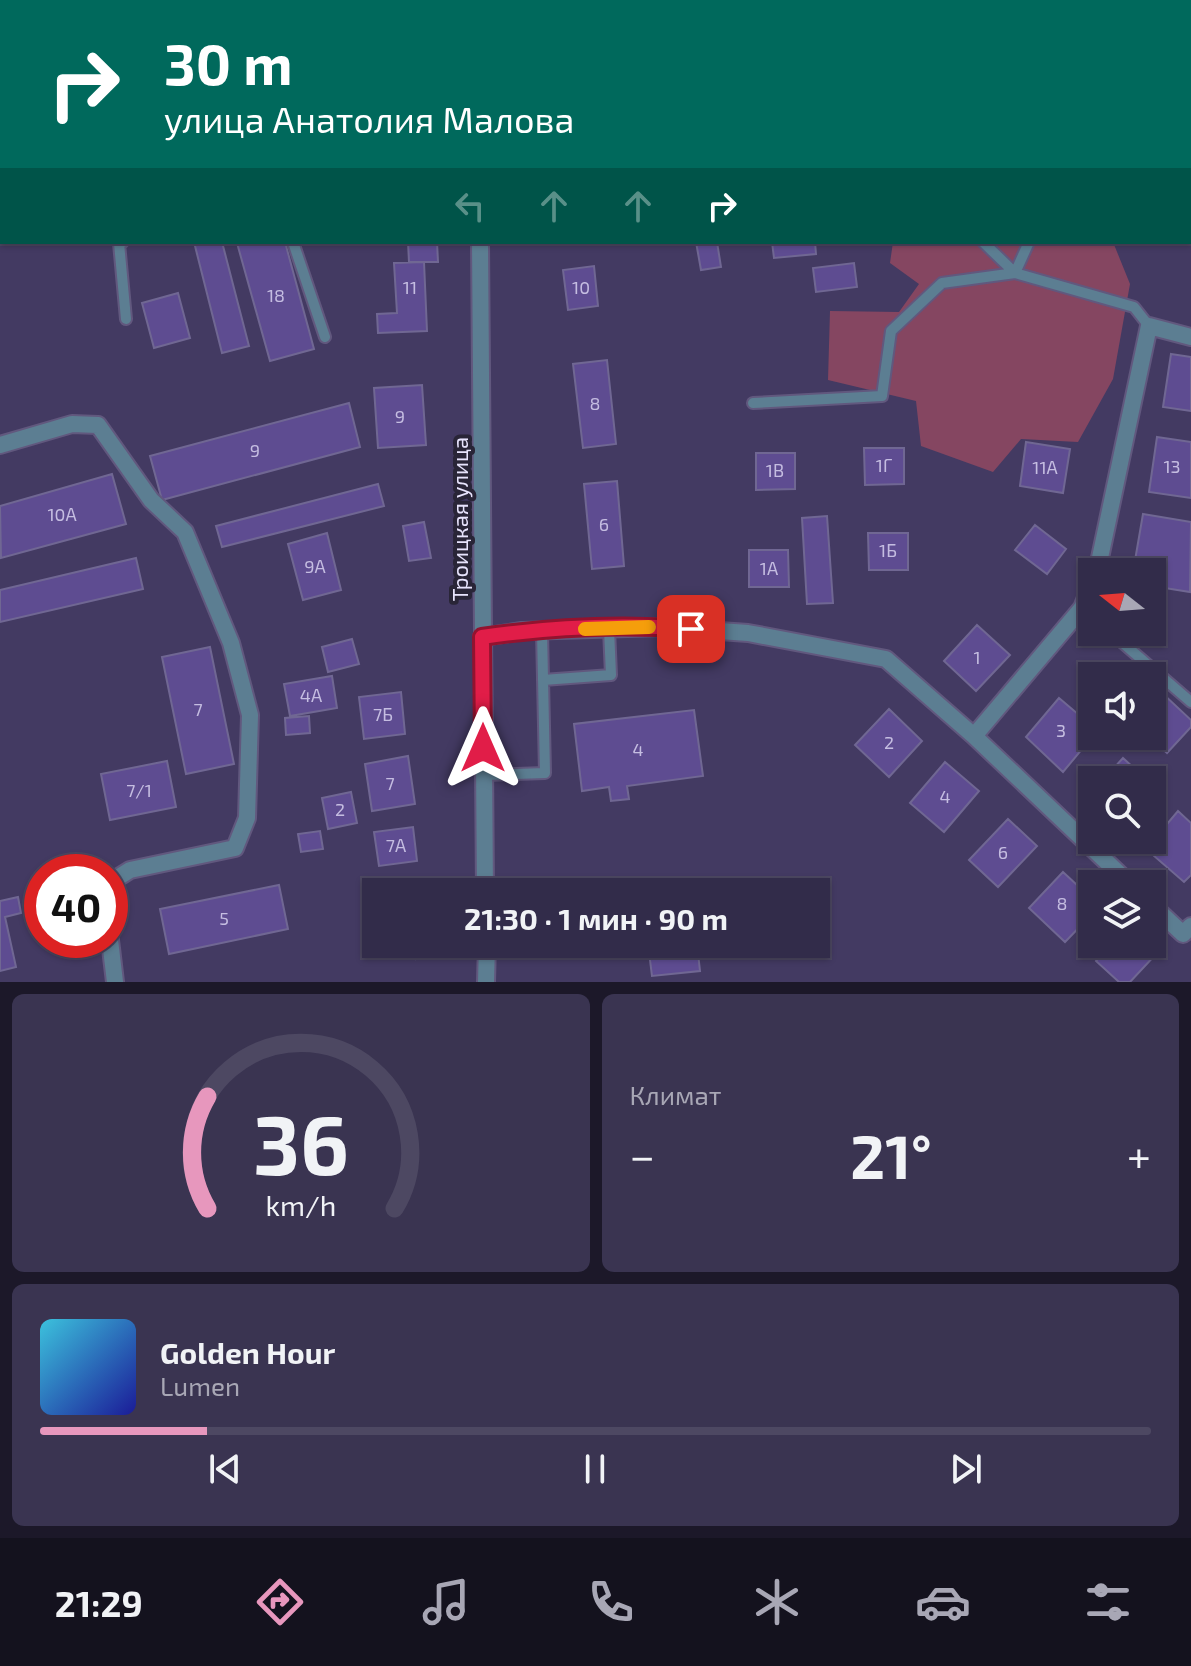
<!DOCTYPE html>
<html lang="ru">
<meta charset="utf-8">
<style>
body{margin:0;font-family:"Exo 2",sans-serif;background:#3a3451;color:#f1f3f6;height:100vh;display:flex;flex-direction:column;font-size:30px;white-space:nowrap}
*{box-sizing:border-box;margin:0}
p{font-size:26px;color:#a8a7b5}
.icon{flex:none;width:44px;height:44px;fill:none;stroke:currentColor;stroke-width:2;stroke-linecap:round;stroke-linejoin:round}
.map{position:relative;height:982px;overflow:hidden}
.details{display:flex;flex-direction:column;gap:12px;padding:12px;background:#1c1829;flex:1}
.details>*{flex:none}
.top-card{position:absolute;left:0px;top:0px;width:1192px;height:244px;box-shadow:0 2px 6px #0004,0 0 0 2px #4d4862;background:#00695c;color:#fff;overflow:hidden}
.needle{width:52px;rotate:287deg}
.fabs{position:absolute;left:1078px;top:558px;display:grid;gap:16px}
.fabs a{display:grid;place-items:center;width:88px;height:88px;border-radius:0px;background:#322c4a;box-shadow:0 2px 6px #0004,0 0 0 2px #4d4862;font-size:40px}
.speed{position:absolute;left:24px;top:854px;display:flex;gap:16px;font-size:40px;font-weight:700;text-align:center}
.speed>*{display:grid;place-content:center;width:104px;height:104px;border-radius:50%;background:#322c4a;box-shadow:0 2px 6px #0004,0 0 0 2px #4d4862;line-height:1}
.speed .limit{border:12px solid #d22;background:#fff;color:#111}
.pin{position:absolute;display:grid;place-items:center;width:68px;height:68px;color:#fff;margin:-34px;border-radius:16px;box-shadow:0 4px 12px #0006}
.me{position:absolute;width:88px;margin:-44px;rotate:0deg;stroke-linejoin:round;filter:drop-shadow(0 0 6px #0008)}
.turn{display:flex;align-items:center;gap:28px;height:168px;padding:0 32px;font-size:36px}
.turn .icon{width:104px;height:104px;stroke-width:2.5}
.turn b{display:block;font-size:56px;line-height:68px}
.lanes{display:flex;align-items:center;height:76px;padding:0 32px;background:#0003;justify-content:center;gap:40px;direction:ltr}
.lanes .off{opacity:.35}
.big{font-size:60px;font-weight:700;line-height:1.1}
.details .tile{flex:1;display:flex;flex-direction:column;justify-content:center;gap:12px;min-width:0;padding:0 28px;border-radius:12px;background:#3a3451}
.details .dial{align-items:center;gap:0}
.dial svg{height:208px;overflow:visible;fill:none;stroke:#4d4862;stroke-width:7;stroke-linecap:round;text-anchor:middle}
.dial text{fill:#f1f3f6;stroke:none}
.song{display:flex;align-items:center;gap:24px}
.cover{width:96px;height:96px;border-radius:12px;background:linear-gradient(135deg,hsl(190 70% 55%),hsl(240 70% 35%))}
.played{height:8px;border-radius:4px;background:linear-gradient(90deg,#e797bd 15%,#4d4862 15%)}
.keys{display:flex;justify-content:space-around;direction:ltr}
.heat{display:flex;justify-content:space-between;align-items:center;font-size:44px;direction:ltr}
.details .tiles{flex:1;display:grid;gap:12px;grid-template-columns:1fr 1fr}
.tile:last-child{grid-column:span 2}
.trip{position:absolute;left:362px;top:878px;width:468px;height:80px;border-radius:0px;background:#322c4a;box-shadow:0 2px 6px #0004,0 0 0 2px #4d4862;font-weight:700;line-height:80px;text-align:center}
.tab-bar{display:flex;height:128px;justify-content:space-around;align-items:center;background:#14121e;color:#a8a7b5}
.tab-bar .icon{width:56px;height:56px}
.tab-bar .on{color:#e797bd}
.tab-bar b{font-size:36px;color:#f1f3f6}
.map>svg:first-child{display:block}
.green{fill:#854661}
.building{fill:#5e4c91;stroke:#706793;stroke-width:2}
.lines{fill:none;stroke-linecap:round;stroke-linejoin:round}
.service-casing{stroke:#61587e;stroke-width:14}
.minor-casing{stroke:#61587e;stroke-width:20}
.tertiary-casing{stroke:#61587e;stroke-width:20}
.path{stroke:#9992b2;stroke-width:4;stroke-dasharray:4 6;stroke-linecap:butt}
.service{stroke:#5c7e92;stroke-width:10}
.minor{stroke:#5c7e92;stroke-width:16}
.tertiary{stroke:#5c7e92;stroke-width:16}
.route-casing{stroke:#92132f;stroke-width:20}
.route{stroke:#e11d48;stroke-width:14}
.slow{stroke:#f59e0b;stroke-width:14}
.labels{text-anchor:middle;stroke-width:8;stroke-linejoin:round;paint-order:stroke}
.number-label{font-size:18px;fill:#c5bde1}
.street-label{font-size:22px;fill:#e7e3fc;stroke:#292537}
</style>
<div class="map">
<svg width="1191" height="982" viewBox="0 0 1191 982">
<rect width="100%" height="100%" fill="#433a62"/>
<path class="green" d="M893 242H1113L1130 284 1113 379 1078 442 1021 439 993 472 921 446 916 401 828 380 830 311 899 312 919 284 890 263Z"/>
<path class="building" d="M194 242H222L249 346 222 353Z
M285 242 314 349 270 361 237 243Z
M408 242H437L438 262H409Z
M696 242H717L721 267 701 270Z
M772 242H815L816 254 774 258Z
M424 262 427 331 378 333 377 314 397 313 394 263Z
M854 263 857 287 816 292 813 268Z
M594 266 598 306 568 310 563 270Z
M178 293 190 338 154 348 142 303Z
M1171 354 1191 357V411L1163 407Z
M607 360 616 444 583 448 573 364Z
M422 385 426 445 378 448 374 388Z
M349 403 360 447 162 500 150 456Z
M1157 437 1191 442V498L1149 492Z
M1026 442 1070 449 1063 493 1020 486Z
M864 448H904V484L865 485Z
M756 453H795V489L756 490Z
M112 474 126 524 1 558 0 506Z
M617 481 624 566 592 569 584 484Z
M378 484 384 506 222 547 216 526Z
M1143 514 1191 522 1190 592 1152 586V572H1133Z
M827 516 833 603 807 604 802 518Z
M424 522 431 558 409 561 403 526Z
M1035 525 1066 549 1047 574 1015 550Z
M327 533 341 590 303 600 288 544Z
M868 533H908V570H869Z
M749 550H788L789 587H749Z
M136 558 143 589 0 622V590Z
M977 625 1010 655 976 691 944 661Z
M352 639 359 664 328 672 322 647Z
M210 647 234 764 186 774 162 657Z
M332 676 337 708 290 716 284 684Z
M401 692 405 734 364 739 359 697Z
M1161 692 1191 720V727L1167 753 1149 736H1152V703Z
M1059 698 1092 726 1093 736 1063 772 1026 737Z
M889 709 922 741 889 777 855 745Z
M694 710 703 776 627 786 629 799 611 801 609 787 582 791 574 724Z
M309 716 310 733 286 735 285 718Z
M408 756 415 804 372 811 365 764Z
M1123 758 1147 780H1103Z
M167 761 176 807 110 820 101 774Z
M945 762 979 791 944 832 910 803Z
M351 792 357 823 328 829 322 798Z
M1178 811 1191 823V875L1184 882 1146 849Z
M1008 819 1037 846 998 887 969 860Z
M413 827 417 861 379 866 374 832Z
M320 831 323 849 301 852 298 834Z
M1063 872 1092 899V914L1065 942 1029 908Z
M690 880 691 892H642L641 885Z
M279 885 288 929 169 954 160 909Z
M18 897 21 913 5 917 16 967 0 971V901Z
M413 944H438L440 954 416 959Z
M648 944H697L700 971 652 976Z
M1111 944H1147L1157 953 1130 982H1119L1096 961Z"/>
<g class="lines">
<g class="service-casing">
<path id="service" d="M222 0V2
M834 0V2
M982 2V0
M1105 2V0
M1190 151H1191
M123 242 119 243 126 319
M293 242 325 337
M983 242 1015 273 1134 307 1149 326
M753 403 882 396 891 331 942 283 1015 273 1029 242
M1110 632 1191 702
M543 680 611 675 609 629
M483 775 545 773 542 631"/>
</g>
<g class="minor-casing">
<path id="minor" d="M0 445 72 424 98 425 151 500 185 532 231 643 250 715 247 818 235 848 130 870 114 880 110 891
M1097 572 1149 326 1191 337
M482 637 522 631 663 627 748 633 886 659 974 736 1130 884
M974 736 1082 608 1092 583
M1152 905 1183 934 1191 926
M110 940 115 982"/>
</g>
<g class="tertiary-casing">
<path id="tertiary" d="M479 0V2
M480 242 485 892
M486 982 487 944"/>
</g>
<path class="path" d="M0 72H2"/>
<use href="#service" class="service"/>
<use href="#minor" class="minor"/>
<use href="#tertiary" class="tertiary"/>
</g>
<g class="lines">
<g class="route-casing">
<path id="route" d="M483 748 482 637C550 627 623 624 691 629"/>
</g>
<use href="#route" class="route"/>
<path class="slow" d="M585 629 649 627"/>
</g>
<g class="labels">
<g class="number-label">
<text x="410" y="294">11</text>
<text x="581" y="294">10</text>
<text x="276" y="302">18</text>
<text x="595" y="410">8</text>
<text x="400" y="423">9</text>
<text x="255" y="457">9</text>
<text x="884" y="472">1Г</text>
<text x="1172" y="473">13</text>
<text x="1045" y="474">11А</text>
<text x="775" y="477">1В</text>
<text x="62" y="521">10А</text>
<text x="604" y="531">6</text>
<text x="888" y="557">1Б</text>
<text x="315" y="573">9А</text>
<text x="769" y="575">1А</text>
<text x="977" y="664">1</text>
<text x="311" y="702">4А</text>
<text x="198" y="716">7</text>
<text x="383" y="721">7Б</text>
<text x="1061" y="737">3</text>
<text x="889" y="749">2</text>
<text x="638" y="756">4</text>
<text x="390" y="790">7</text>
<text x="139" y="797">7/1</text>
<text x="945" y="803">4</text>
<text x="340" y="816">2</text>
<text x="396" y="852">7А</text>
<text x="1003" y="859">6</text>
<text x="1062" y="910">8</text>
<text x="224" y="925">5</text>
</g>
<g class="street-label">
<text transform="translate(460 519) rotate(-90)" y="8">Троицкая улица</text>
</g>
</g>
</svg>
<div class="fabs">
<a><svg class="needle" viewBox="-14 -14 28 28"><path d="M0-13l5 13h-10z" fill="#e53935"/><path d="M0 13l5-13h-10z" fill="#a8a7b5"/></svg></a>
<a><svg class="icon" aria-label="sound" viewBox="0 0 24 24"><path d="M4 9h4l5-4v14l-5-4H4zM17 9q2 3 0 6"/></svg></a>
<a><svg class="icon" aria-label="search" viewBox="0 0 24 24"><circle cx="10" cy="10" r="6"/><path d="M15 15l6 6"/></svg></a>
<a><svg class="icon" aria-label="layers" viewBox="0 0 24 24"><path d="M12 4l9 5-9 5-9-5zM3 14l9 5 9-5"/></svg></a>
</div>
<div class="speed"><div class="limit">40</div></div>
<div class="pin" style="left:691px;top:629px;background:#d93025"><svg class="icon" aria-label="arrive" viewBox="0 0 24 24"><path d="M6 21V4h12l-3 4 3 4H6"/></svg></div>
<svg class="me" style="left:483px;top:748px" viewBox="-20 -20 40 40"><path d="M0-17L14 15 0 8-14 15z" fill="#e11d48" stroke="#fff" stroke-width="4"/></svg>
<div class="trip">21:30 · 1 мин · 90 m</div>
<div class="top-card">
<div class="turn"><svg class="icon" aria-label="right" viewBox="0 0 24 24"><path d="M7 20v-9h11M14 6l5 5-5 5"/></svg><div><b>30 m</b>улица Анатолия Малова</div></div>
<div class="lanes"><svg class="icon off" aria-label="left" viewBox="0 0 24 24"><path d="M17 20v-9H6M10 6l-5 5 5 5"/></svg><svg class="icon off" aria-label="ahead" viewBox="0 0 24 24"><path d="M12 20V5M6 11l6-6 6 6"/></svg><svg class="icon off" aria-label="ahead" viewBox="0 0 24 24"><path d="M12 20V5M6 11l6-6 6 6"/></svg><svg class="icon" aria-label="right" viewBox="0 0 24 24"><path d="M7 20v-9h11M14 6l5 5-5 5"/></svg></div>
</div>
</div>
<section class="details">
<div class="tiles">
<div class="tile dial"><svg viewBox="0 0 100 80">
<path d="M14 69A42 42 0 1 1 86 69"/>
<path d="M14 69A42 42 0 0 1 14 26" stroke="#e797bd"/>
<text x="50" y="56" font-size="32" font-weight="700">36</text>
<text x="50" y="72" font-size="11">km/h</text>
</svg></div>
<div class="tile"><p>Климат</p>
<div class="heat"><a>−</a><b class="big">21°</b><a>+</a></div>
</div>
<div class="tile">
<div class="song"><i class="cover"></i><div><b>Golden Hour</b><p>Lumen</p></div></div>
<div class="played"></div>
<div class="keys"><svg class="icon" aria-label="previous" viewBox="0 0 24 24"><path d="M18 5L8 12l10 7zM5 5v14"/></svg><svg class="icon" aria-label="pause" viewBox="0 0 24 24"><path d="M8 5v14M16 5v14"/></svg><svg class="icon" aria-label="next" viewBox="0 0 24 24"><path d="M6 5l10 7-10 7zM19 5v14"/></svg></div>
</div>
</div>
</section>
<nav class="tab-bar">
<b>21:29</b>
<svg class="icon on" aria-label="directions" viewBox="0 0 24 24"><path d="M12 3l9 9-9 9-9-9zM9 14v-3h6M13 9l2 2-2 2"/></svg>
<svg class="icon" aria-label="music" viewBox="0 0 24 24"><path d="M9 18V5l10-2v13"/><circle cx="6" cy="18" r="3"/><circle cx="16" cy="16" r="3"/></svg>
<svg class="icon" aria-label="phone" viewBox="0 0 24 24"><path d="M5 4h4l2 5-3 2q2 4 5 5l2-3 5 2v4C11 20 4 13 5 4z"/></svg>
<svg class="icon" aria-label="climate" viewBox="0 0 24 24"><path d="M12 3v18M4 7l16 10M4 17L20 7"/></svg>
<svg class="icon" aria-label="car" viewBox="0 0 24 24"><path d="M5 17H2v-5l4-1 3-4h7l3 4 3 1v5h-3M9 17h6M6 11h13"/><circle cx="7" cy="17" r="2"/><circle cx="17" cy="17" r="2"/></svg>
<svg class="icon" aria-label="filters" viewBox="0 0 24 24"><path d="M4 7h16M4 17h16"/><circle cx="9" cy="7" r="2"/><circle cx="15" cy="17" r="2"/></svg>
</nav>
